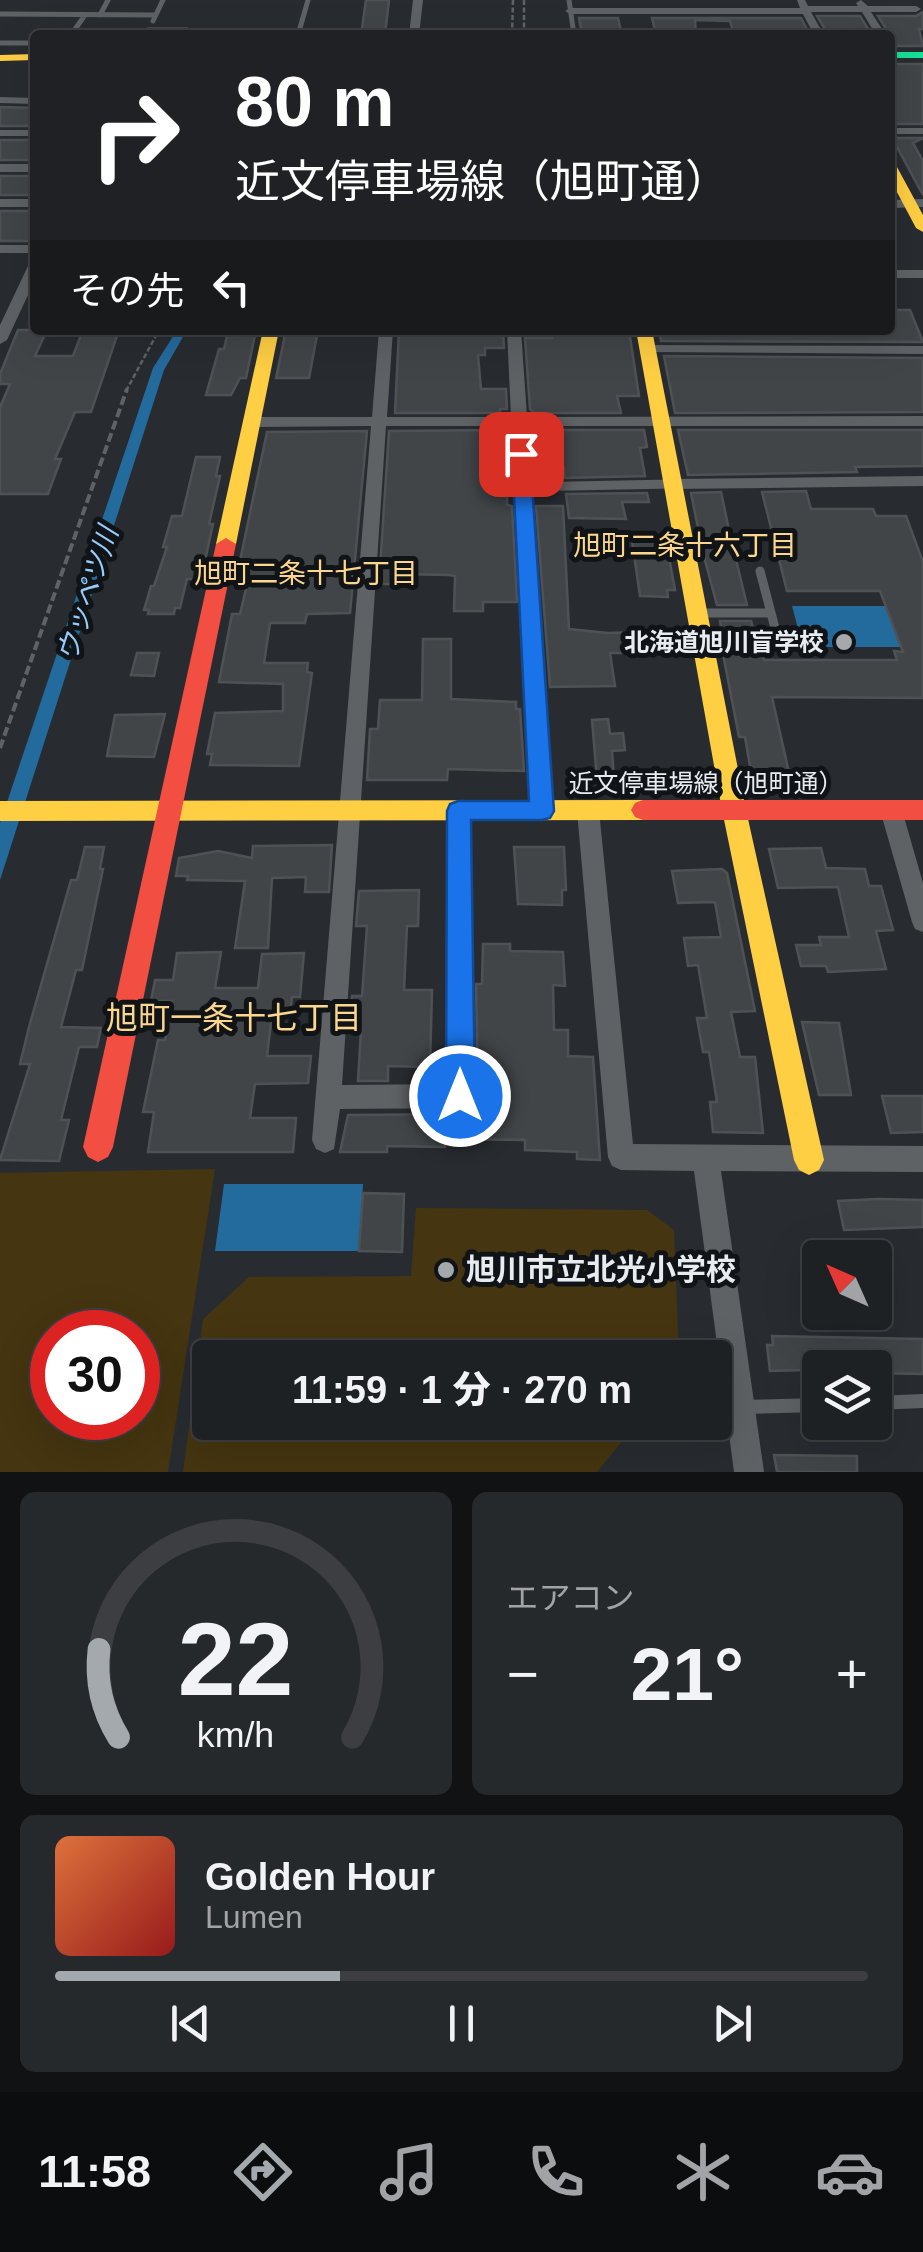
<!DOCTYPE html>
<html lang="ja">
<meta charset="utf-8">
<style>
body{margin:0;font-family:Arial,"Noto Sans JP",sans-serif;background:#26292c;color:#f1f3f6;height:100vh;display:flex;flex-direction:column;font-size:38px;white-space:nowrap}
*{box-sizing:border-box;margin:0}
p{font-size:32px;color:#a1a3a6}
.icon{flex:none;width:55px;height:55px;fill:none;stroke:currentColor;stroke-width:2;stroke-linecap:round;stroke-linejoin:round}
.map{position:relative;height:1472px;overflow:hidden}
.panel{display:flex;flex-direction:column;gap:20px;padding:20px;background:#101214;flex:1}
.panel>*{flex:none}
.hud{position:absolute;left:30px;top:30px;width:865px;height:305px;border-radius:10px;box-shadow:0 10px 40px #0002,0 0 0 2px #3c3e41;background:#202124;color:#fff;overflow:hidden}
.needle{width:65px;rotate:315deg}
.buttons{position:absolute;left:802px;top:1240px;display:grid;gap:20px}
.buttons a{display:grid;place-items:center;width:90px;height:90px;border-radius:10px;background:#1e2124;box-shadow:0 10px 40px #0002,0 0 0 2px #3c3e41;font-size:50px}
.speed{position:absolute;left:30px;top:1310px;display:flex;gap:20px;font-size:50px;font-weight:700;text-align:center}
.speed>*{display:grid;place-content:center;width:130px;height:130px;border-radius:50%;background:#1e2124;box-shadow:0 10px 40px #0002,0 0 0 2px #3c3e41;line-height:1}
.speed .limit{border:15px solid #d22;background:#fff;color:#111}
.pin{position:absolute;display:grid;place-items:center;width:85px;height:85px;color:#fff;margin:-42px;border-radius:20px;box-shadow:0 5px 15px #0006}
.me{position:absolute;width:110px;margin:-55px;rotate:0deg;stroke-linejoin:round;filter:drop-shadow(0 0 8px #0008)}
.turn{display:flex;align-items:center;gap:35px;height:210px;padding:0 40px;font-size:45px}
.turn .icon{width:130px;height:130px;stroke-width:2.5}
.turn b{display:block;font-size:70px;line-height:85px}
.then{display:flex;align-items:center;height:95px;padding:0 40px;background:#0003;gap:20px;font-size:38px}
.big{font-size:75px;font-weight:800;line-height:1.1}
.panel .tile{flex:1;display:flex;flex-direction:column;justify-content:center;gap:15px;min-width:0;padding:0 35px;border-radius:15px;background:#26292c}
.panel .dial{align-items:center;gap:0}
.dial svg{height:260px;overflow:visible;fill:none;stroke:#3c3e41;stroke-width:7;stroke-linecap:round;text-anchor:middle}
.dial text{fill:#f1f3f6;stroke:none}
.song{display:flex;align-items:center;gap:30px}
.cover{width:120px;height:120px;border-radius:15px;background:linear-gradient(135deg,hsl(20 70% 55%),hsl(0 70% 35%))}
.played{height:10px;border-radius:5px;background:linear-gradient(90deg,#a4a9ad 35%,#3c3e41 35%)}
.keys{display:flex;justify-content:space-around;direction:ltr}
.heat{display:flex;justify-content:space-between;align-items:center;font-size:55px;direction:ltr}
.panel .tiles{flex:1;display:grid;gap:20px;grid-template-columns:1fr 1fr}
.tile:last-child{grid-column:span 2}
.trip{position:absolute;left:192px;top:1340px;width:540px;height:100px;border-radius:10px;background:#1e2124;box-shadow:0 10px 40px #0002,0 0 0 2px #3c3e41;font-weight:800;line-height:100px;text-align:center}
.menu{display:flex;height:160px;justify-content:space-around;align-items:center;background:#0c0d0e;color:#a1a3a6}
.menu .icon{width:70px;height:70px}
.menu .on{color:#a4a9ad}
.menu b{font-size:45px;color:#f1f3f6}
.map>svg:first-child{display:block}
.green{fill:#453510;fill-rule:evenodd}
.water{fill:#246b9d}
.building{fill:#414548;stroke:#4f5255;stroke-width:2.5}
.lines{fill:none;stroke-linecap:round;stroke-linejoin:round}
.path-far1{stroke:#5f6366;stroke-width:2.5;stroke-dasharray:5 2.5;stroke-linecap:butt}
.path{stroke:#5f6366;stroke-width:4;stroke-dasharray:9 4;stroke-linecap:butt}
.lane-far2{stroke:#5f6265;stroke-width:5}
.lane-far1{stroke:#5f6265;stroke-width:9}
.lane{stroke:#5f6265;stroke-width:14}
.street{fill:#5f6265;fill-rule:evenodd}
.fast{fill:#16e098;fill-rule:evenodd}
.slow{fill:#ffcf43;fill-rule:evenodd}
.jam{fill:#f24e42;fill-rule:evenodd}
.route{fill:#1a73e8;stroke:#114b97;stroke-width:2.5}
.poi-dot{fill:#a4a9ad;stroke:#111417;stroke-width:4}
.labels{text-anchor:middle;stroke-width:10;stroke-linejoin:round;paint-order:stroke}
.poi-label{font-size:25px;font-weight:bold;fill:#e6ecf0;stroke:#111417;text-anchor:end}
.street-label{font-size:25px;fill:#e6ecf0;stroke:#111417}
.neighbourhood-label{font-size:28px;fill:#fcd68e;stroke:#111417}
.water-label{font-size:28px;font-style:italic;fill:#96ccf9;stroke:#111417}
.near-poi-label{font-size:30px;font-weight:bold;fill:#e6ecf0;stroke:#111417;text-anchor:start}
.near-neighbourhood-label{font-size:32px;fill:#fcd68e;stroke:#111417}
</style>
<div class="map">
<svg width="923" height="1472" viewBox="0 0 923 1472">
<rect width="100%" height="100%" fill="#282c30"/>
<path class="green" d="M215 1169 168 1472H0V1173ZM52 1332H138V1418H52Z
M416 1208 647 1210 674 1230 679 1357 210 1358V1422L637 1423 597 1472H183L203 1319 249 1277 411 1276Z"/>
<path class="water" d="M177 330H187L164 370 0 880V823L153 368Z
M792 606H888L901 647H803Z
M224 1184H363L359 1251H215Z"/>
<path class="building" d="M366 0H389L385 35H361Z
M923 12V29H919L923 46H890V35L878 16H916Z
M817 16H860L872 35H834L826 31Z
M579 18H618L622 35H582Z
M652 18H801L808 31 734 35 730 21 695 20 696 35H656Z
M890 64H923V124H890Z
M0 107 35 108V126H0Z
M892 138H923L913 143 923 161V195Z
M0 140H35V160H0Z
M0 176H35V195H0Z
M0 211H35V231L30 241H0Z
M890 310H910L923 342 661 341 659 330H890Z
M18 330H47L35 356H73L83 330H119L91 412H75L55 459H61L48 494H0V407L10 384H0V374Z
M238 330H256L246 378H240L231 395H206L219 349H224L227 336H236Z
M286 330H318L309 378H276Z
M399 330H503L504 348H485V355H478L481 389H506L507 409H500V413H395Z
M551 330H629L639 396H617L621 413H534L530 409 525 338H552Z
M664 356 923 358V412L675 413Z
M500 430V455H507V505L512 506 517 602H483V611H454L455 576 449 575 396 574 395 584H379L389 431Z
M535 430H644L647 447 640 448 645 476 565 478 564 467H538Z
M678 430H923V466L855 467 857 472 688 475Z
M367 431 350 613 307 614 305 623H270L264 663H308L307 672 312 673 299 766 210 765 212 754H207L215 713 283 711V684L219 682 232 614H240L249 576 237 575 267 432Z
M196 457H220L216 476H220L209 524H213L201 579H187L180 608H175L174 614H148L149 610H144L151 586H154L167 547H163L172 516H182Z
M806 491 811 509H873L876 516H906L923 562V698L772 697 790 777 752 778 745 737H739L719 633H722L720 621H751L764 660H897L894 651 903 652 880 591H787L762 492Z
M721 492 731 539 747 605H717L703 553 691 493Z
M647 493 649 502H622L626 519 569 518 566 494Z
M536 506H563L569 629 608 633 671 631 675 653H610L615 686 550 687Z
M632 541H666L675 590H667L668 597 640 596Z
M423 639H451V699L516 702V709H520L524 771 448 769 447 780H367L370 729H378L380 700H422Z
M137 653H159L154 676 131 675Z
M165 714 154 757 107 756 115 715Z
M608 719 610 734 623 733 625 750 612 751 614 779H597L592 720Z
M332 845 329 892H305L306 877 272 878 268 948H235L245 881 187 880 188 876H176L179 858 218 851 252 858 253 846Z
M85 847H104L100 869H103L82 970H76L61 1027 101 1028 97 1047H79L61 1120H69L59 1161 0 1160 30 1064H20L29 1027 71 880H77Z
M514 847H564L566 890H562V905L518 904Z
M821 848 826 868 865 869 869 886H881L893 930 876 931 886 969 828 972 826 966H801L796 945H821L819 937H849L838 887 778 888 769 849Z
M722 869 727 873 755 1011 731 1012 740 1057H755L763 1133 713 1132 710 1102H717L709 1052H703L697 1018H707L698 965 688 966 684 938 721 937 715 902 678 903 672 871Z
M419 890 418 926H407L404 990H432L430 1067 388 1066V1081H358L361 1030H349L352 996H362L367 926H356L359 891Z
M483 944H510V951L563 952 565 986 553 985 554 1030H568V1056L593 1057 600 1160 577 1159V1152L525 1150V1140L445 1139V1147L387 1146V1152H340L348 1115 472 1114 478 1096 476 984H482Z
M221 952 215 988H258L262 954 304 953 300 997H292L290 1015H272L267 1056H311L308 1083 255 1084 250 1118H296L293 1152H148L154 1112H143L158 1040H165L172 1001H151L155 980H173L177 953Z
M802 1022 839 1023 851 1095H819Z
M882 1096H923V1132L891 1133Z
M363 1193 404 1194 402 1252 359 1251Z
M878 1199 923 1200V1227L844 1230 838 1201Z
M772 1336 923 1339V1374L875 1373V1368L770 1371 767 1345H773Z
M774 1455 857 1456V1472H777Z"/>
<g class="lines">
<path class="path-far1" d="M524 0V35
M512 35 513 0
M126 391 159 330"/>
<path class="path" d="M0 748 127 389"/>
<path class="lane-far2" d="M569 0 574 35
M0 14 156 15
M100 15 108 0
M153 21 163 0
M148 30H187L190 35
M71 35 85 15
M298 35 308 0
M0 43H35"/>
<path class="lane-far1" d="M523 487 672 484
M760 571 781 651
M698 613H771"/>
<path class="lane" d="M875 1403 923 1401
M741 1407 820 1405"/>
<path class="street" d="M413 0H423L419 35H409Z
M797 0H805L808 6H858L856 3 861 0 868 6H916L921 9 916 12H871L886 35H876L862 12H811L824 35H814L803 14H570L565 11 570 8H800Z
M0 97 35 98V104L0 103Z
M890 128H923V134H890Z
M0 130H35V136H0Z
M0 164H35V172H0Z
M0 199H35V207H0Z
M923 199V207L890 208V200Z
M0 245H35V253H0Z
M35 262V280L7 340 0 344V325L28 266Z
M890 270H923V278H890Z
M379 330H393L387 417H511L507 330H521L527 417 923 416V426H527L553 811 549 817H535L531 811 512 426H386L342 1085 448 1084 447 811 451 805H465L469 811 474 1096 470 1105 461 1108 340 1109 334 1149 325 1153 316 1149 312 1140 371 426 253 427 245 422 253 417H372Z
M647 345 923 346V354L642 352 640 349Z
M923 476V486L672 489 664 484 672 479Z
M891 801 898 804 902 810 923 883V932L915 929 912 922 880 810 884 804Z
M588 802 595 805 599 811 633 1144 923 1146V1172L721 1171 764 1472H734L694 1171 621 1170 612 1166 608 1157 577 811 581 805Z"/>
<path class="fast" d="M890 52H923V58H890Z"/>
<path class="slow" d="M35 54V60L0 61V55Z
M890 163 897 167 923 215V232L916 228 890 179Z
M263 330H279L236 544 226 550 216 544Z
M636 330H652L746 810 824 1160 819 1170 809 1175 799 1170 794 1160 722 810Z
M643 800 651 803 655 810 651 817 643 820 0 821V801Z"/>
<path class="jam" d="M226 538 236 544 113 1147 108 1157 98 1162 88 1157 83 1147 216 544Z
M643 800H923V820H643L635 817 631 810 635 803Z"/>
</g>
<path class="route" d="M521 448 530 454 554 811 550 818 542 820H471L475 1096 471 1106 460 1110 450 1106 446 1096 447 811 450 804 458 801H529L512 454Z"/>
<g class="poi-dot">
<circle cx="844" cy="642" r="10"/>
<circle cx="446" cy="1270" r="10"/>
</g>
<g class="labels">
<g class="poi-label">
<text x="824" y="651">北海道旭川盲学校</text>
</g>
<g class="street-label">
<text x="706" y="792">近文停車場線（旭町通）</text>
</g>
<g class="neighbourhood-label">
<text x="685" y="555">旭町二条十六丁目</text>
<text x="306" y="583">旭町二条十七丁目</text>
</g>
<g class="water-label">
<text transform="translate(87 594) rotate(-72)" y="10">ウッペツ川</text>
</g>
<g class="near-poi-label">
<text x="466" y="1280">旭川市立北光小学校</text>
</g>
<g class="near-neighbourhood-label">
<text x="234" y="1029">旭町一条十七丁目</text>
</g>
</g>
</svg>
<div class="buttons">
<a><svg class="needle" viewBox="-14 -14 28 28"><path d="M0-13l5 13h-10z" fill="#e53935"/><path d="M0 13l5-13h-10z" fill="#a1a3a6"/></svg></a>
<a><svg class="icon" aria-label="layers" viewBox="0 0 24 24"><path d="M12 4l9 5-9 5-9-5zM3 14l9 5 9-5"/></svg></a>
</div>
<div class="speed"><div class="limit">30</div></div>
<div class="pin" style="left:521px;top:454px;background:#d93025"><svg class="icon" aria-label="arrive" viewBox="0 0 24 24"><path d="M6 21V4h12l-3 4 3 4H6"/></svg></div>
<svg class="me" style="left:460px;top:1096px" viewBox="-20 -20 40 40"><circle r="17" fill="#1a73e8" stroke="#fff" stroke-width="3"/><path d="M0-11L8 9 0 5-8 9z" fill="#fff"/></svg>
<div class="trip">11:59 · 1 分 · 270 m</div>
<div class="hud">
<div class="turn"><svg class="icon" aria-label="right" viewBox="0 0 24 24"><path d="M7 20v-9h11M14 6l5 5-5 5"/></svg><div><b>80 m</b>近文停車場線（旭町通）</div></div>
<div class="then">その先<svg class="icon" aria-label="left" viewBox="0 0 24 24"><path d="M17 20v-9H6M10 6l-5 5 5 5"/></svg></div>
</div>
</div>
<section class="panel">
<div class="tiles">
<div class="tile dial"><svg viewBox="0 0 100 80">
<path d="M14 69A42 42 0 1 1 86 69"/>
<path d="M14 69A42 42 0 0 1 8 42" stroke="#a4a9ad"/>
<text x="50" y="56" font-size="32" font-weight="700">22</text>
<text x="50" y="72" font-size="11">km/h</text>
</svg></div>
<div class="tile"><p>エアコン</p>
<div class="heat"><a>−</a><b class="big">21°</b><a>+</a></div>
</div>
<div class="tile">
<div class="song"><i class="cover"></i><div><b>Golden Hour</b><p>Lumen</p></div></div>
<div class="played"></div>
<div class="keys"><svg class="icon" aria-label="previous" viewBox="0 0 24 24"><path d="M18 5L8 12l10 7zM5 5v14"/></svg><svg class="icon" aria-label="pause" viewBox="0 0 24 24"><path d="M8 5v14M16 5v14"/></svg><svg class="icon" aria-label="next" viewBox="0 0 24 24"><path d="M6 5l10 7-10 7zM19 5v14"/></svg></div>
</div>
</div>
</section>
<nav class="menu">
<b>11:58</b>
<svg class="icon on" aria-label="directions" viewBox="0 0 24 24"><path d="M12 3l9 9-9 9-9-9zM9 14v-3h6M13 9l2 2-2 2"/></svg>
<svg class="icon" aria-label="music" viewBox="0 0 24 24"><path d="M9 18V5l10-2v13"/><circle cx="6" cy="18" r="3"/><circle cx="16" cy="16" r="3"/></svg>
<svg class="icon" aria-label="phone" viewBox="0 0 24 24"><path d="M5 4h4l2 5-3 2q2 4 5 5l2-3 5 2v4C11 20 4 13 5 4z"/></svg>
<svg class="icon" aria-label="climate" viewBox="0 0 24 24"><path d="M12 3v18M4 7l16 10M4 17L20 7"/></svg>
<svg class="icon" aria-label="car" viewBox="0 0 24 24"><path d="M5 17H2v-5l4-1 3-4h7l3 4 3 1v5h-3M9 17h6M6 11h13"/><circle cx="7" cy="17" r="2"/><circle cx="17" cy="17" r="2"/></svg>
</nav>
